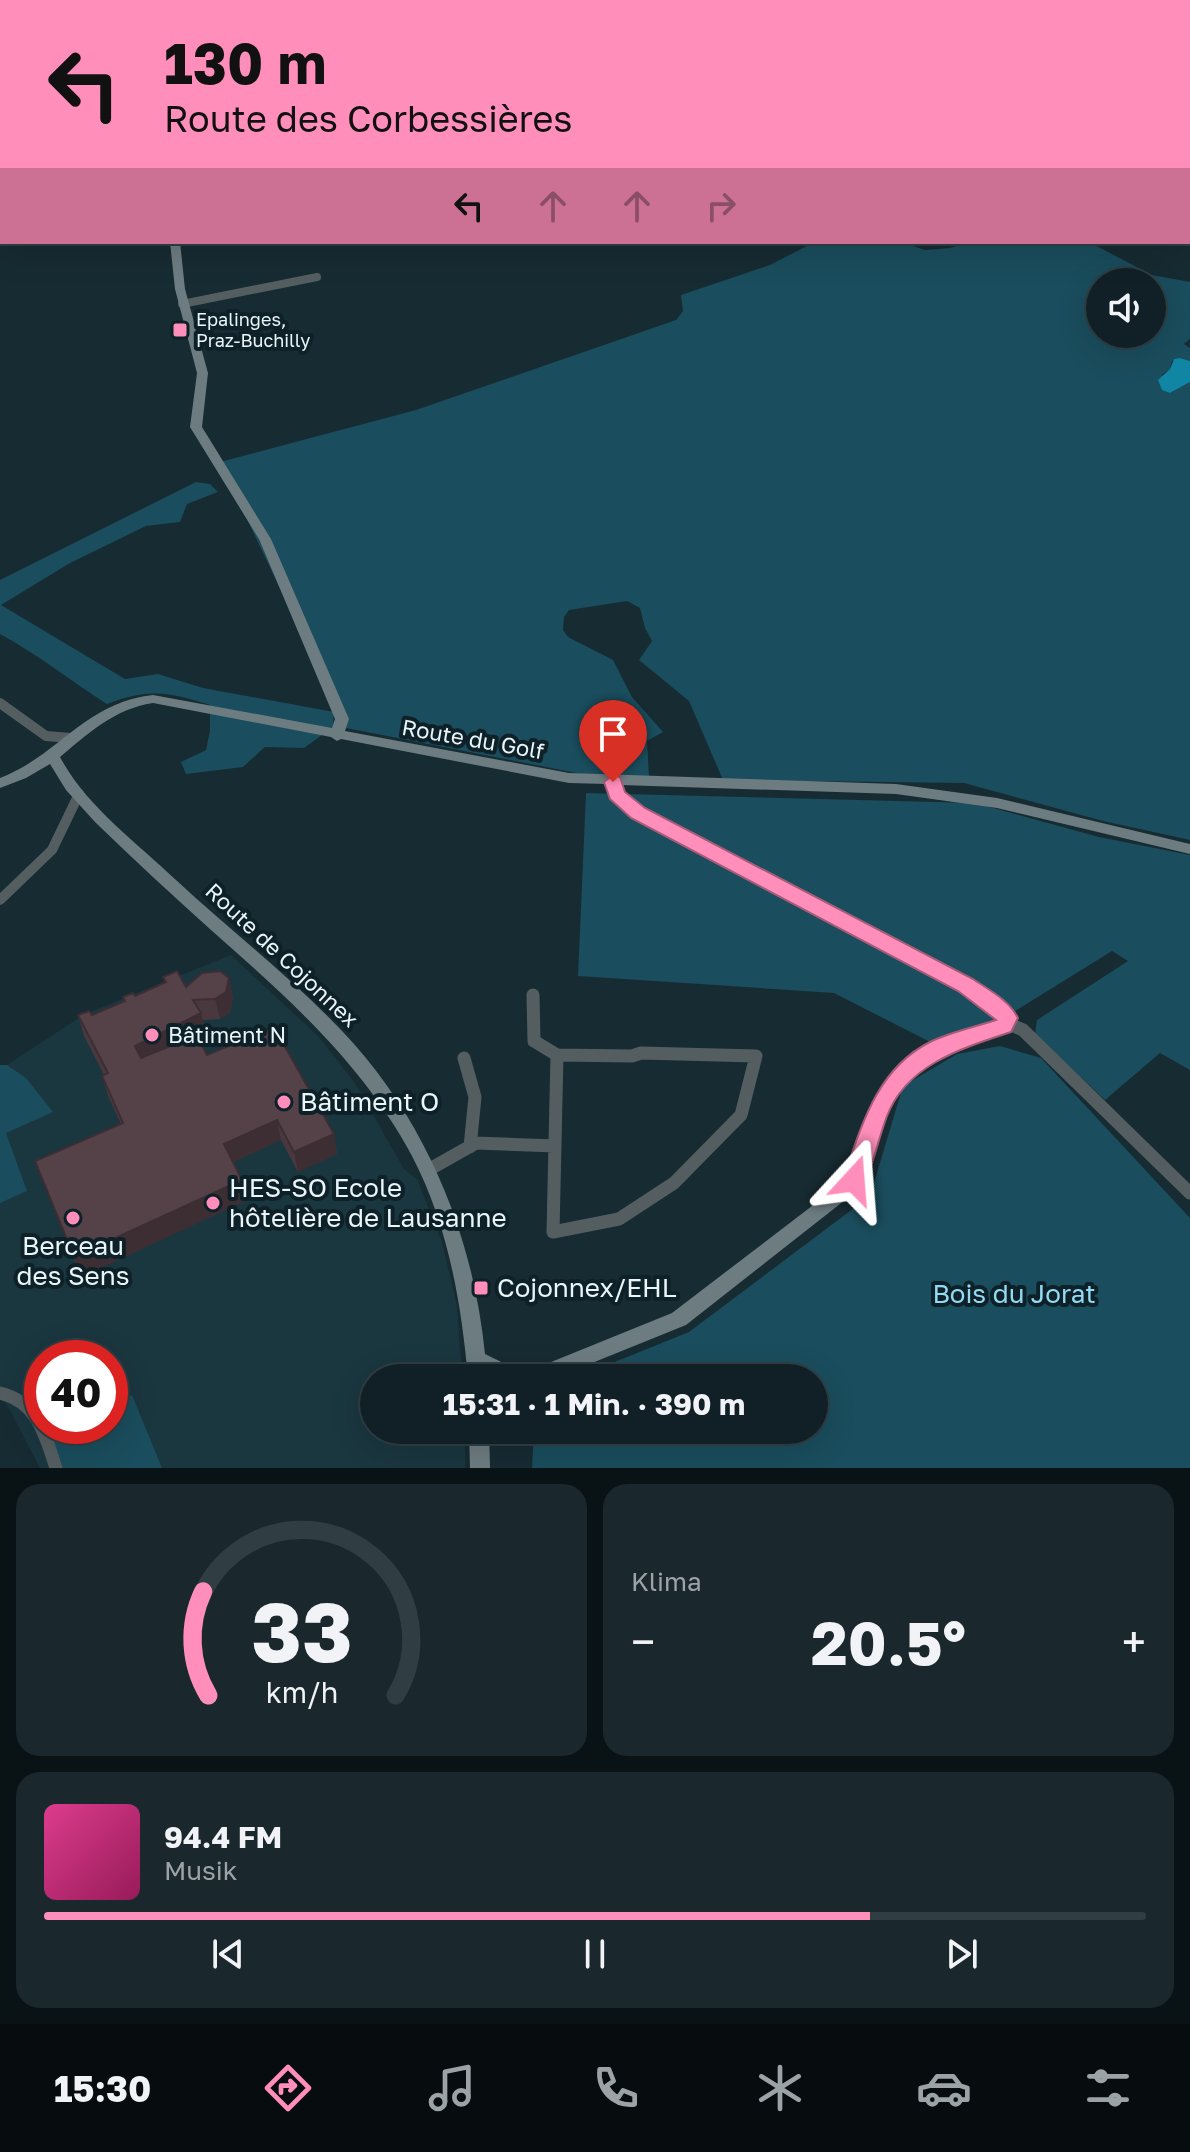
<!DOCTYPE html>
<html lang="de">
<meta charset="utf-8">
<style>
body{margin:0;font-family:"Golos Text",sans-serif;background:#1a282e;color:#f1f3f6;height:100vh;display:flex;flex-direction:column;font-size:30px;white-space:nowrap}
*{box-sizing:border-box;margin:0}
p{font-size:26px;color:#9ca3a7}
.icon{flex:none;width:44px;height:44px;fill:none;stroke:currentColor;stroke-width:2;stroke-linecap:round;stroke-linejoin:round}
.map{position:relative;height:1468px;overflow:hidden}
.details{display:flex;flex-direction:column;gap:16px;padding:16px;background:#091215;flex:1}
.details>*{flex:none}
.banner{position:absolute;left:0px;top:0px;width:1190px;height:244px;box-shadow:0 8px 32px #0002,0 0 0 2px #303e43;background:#ff8eba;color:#111;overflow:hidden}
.tools{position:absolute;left:1086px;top:268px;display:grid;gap:16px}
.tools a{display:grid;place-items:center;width:80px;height:80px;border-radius:50%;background:#112026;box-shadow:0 8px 32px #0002,0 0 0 2px #303e43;font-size:40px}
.speed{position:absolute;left:24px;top:1340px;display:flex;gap:16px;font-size:40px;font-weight:700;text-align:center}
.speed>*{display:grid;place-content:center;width:104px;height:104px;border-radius:50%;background:#112026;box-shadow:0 8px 32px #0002,0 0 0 2px #303e43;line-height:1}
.speed .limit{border:12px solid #d22;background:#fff;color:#111}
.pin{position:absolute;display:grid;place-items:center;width:68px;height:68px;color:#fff;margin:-82px -34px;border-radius:50% 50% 50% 0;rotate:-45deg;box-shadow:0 0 8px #0007}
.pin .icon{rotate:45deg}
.me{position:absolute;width:88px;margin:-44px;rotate:19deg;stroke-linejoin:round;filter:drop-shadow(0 0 6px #0008)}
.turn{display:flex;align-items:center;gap:28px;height:168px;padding:0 32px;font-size:36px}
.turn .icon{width:104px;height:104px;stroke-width:2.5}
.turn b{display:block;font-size:56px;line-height:68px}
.lanes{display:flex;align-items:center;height:76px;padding:0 32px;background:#0003;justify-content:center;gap:40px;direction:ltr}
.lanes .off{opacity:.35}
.big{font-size:60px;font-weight:700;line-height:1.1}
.details .tile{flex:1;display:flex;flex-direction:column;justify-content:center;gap:12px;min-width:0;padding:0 28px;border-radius:24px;background:#1a282e}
.details .dial{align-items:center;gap:0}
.dial svg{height:208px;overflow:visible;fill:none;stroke:#303e43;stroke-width:7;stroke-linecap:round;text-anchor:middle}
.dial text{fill:#f1f3f6;stroke:none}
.song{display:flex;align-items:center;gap:24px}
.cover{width:96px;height:96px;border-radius:12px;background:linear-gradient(135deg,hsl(330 70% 55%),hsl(330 70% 35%))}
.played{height:8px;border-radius:4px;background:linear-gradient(90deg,#ff8eba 75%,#303e43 75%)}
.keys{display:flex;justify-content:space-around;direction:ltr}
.heat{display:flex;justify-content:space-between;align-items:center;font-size:44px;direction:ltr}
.details .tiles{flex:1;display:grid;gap:16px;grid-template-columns:1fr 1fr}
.tile:last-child{grid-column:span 2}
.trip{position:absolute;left:360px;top:1364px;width:468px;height:80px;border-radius:40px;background:#112026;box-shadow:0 8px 32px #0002,0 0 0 2px #303e43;font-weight:700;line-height:80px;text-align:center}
.dock{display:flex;height:128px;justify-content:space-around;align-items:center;background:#070d0f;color:#9ca3a7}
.dock .icon{width:56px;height:56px}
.dock .active{color:#ff8eba}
.dock b{font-size:36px;color:#f1f3f6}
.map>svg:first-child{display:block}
.built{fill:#1a363f;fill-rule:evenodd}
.green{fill:#1a4d5d;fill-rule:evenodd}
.water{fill:#1085a4}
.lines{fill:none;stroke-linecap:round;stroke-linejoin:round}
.street-far3{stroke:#545e61;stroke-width:6}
.street-far2{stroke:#545e61;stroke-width:8}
.street-far1{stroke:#545e61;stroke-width:10}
.street{stroke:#545e61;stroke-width:13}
.secondary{fill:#6d7c81;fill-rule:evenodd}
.wall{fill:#49393f}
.shaded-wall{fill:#3c2e33}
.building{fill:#554249;stroke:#3c2e33;stroke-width:2}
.route{fill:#ff8eba;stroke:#a65c79;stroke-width:2}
.poi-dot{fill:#ff8eba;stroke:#0e2128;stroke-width:3}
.labels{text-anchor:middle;stroke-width:8;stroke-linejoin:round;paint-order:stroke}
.far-poi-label{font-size:18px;fill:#e9f5f9;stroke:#0e2128;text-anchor:start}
.street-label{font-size:22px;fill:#e9f5f9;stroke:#0e2128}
.poi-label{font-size:22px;fill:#e9f5f9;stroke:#0e2128;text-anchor:start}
.near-poi-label{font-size:26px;fill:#e9f5f9;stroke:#0e2128;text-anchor:start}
.near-park-label{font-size:26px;fill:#93dbf4;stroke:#0e2128}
</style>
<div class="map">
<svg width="1190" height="1468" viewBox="0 0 1190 1468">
<rect width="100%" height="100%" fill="#172b32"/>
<path class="built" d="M231 955 318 1036 355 1083 404 1169 417 1179 442 1242 457 1306 462 1378H374V1430H465V1468H40L3 1397 0 1389V1065H7L85 1014ZM42 1358H110V1426H42Z"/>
<path class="green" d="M822 242H901L925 250 950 248 970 242H1089L1152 275 1190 282V339L1184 344 1190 348V361L1180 358 1172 361 1170 369 1162 375 1170 393 1190 382V840L1103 821 964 783 723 780 689 701 639 660 652 641 645 628 640 608 627 601 569 610 564 617 563 630 568 637 613 660 632 697 663 732 647 741 649 776 587 775 346 728 220 462 416 410 676 320 683 311 681 295 770 265 807 246ZM1100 282H1152V334H1100Z
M196 482 210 484 218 492 187 504 180 522 146 526 70 563 1 605 125 679 158 674 203 688 334 712 333 727 304 748 265 747 243 767 186 774 181 762 206 750 210 731V705C168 692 149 688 107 704 71 681 37 654 0 634V580Z
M586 793 975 803 1099 837 1190 855V1070L1160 1053 1105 1100 1035 1034 1037 1020 1128 961 1112 951 1004 1018 932 1043 834 993 578 976Z
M1000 1046 1041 1058 1190 1218V1468H532L534 1430H814V1378H575L689 1332 870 1196 903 1086 957 1054Z
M0 1065H7L26 1078 53 1112 6 1133 27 1191 0 1203Z
M110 1392 115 1403 132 1395 162 1468H63L48 1426 53 1435 69 1426H110Z"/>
<path class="water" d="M1180 358 1190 361V382L1170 393 1162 390 1158 380 1170 369 1174 359Z"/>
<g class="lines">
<path class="street-far3" d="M732 0 736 2
M146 2 157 0
M596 242H623"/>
<path class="street-far2" d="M597 242H622
M182 304 317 277"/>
<path class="street-far1" d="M0 703 46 736 71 738
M0 900 52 850 79 794"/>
<path class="street" d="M533 995 534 1041 557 1055
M1007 1023 1023 1030 1190 1193
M641 1053 756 1056 741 1115 674 1183 619 1219 553 1232 557 1055 632 1056Z
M464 1058 475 1097 470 1147
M430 1169 476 1143 555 1146
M0 1393C38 1402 45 1435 56 1468"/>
<path class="secondary" d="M396 0H404L405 2H397Z
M170 242H180L185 289 208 373 202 427 271 539 349 719 345 731 569 773 896 784 997 798 1190 844V854L997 808 896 794 621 785 623 793 643 809 971 981 1007 1005 1015 1023 1013 1028C963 1045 911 1060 886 1112 877 1130 875 1153 867 1172 864 1179 859 1186 854 1193L686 1325 555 1378H496L487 1374 488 1378H468C461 1301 448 1225 412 1156 363 1064 287 997 211 930 172 895 133 859 95 822L66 790 50 764 26 778 0 788V778C61 754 84 703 153 695L332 728 335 719 259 539 190 427 197 373 175 289ZM153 703 331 737 337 741 341 739 569 783 606 784 611 799 633 817 959 989 995 1014 997 1020C977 1027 953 1033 933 1043 909 1055 881 1083 870 1108 859 1133 856 1159 842 1183L672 1313 524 1373 485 1354C473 1234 426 1120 343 1032 291 977 231 931 176 880 136 842 86 806 60 757 89 733 114 709 153 703Z
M469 1430H489L490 1468H470Z"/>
</g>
<path class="wall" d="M163 977 186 987 229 978 233 998 230 1013 220 1019 203 1020 206 1034 198 1037 207 1055 334 1134 337 1154 298 1172 281 1140 233 1162 247 1200 81 1277 35 1161 121 1124 108 1096 102 1076 104 1075 84 1036 78 1015H92L124 1001 123 997 135 996 165 983Z"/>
<path class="shaded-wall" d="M229 978 233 998 230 1013 220 1019 215 999Z
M201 1013 206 1034 140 1066 135 1046Z
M277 1120 281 1140 229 1164 224 1144Z
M334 1134 337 1154 298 1172 294 1152Z
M242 1180 247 1200 81 1277 74 1257Z"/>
<path class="building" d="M177 971 186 987 202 973 220 971 229 978 226 992 215 999 193 1000 201 1013 135 1046 141 1058 197 1035 207 1055 274 1027 334 1134 294 1152 277 1120 224 1144 242 1180 74 1257 35 1161 123 1123 102 1076 108 1073 78 1015 89 1011 92 1015 125 1001 123 997 133 993 135 996 166 982 163 977Z"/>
<path class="route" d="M613 775 620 777 625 792 645 808 973 979C989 990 1009 1000 1018 1018L1011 1032C963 1048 907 1064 887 1116 878 1140 873 1165 863 1187L854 1190 846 1187 843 1180C861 1127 876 1069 930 1042 950 1032 975 1027 996 1020L958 991 631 818 610 799 604 782Z"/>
<g class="poi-dot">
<rect x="172" y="322" width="16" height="16" rx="4"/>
<circle cx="152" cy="1035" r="8"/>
<circle cx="284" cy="1102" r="8"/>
<circle cx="213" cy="1203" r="8"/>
<circle cx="73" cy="1218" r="8"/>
<rect x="473" y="1280" width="16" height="16" rx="4"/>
</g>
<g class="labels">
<g class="far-poi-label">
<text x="196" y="326">Epalinges,<tspan x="196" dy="21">Praz-Buchilly</tspan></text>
</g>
<g class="street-label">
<text transform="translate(473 739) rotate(10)" y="8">Route du Golf</text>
<text transform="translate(282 955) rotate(43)" y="8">Route de Cojonnex</text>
</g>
<g class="poi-label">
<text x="168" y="1043">Bâtiment N</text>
</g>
<g class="near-poi-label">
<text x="300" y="1111">Bâtiment O</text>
<text x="229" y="1197">HES-SO Ecole<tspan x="229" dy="30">hôtelière de Lausanne</tspan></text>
<text x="73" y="1255" text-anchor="middle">Berceau<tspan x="73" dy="30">des Sens</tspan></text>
<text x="497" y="1297">Cojonnex/EHL</text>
</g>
<g class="near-park-label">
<text x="1014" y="1303">Bois du Jorat</text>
</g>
</g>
</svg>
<div class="tools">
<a><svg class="icon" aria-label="sound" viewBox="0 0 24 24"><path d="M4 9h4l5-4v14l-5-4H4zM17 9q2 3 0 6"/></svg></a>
</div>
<div class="speed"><div class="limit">40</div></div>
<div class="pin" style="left:613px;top:782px;background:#d93025"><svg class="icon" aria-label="arrive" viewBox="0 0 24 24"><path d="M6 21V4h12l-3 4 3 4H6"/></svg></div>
<svg class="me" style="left:854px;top:1180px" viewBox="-20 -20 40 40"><path d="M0-17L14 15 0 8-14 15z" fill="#ff8eba" stroke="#fff" stroke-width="4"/></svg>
<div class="trip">15:31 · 1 Min. · 390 m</div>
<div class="banner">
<div class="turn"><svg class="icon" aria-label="left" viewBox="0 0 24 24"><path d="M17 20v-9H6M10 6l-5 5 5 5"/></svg><div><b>130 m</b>Route des Corbessières</div></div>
<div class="lanes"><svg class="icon" aria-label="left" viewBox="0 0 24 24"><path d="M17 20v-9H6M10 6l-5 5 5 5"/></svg><svg class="icon off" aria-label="ahead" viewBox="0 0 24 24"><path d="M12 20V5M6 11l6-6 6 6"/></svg><svg class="icon off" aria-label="ahead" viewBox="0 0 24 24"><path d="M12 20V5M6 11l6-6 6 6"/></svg><svg class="icon off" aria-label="right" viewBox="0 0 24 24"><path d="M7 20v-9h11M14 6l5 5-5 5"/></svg></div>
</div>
</div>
<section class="details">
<div class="tiles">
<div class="tile dial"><svg viewBox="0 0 100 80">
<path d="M14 69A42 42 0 1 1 86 69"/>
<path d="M14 69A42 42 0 0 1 12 29" stroke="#ff8eba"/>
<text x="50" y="56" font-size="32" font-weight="700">33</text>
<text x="50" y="72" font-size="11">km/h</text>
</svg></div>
<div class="tile"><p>Klima</p>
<div class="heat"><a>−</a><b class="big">20.5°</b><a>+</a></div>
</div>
<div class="tile">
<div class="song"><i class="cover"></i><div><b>94.4 FM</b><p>Musik</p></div></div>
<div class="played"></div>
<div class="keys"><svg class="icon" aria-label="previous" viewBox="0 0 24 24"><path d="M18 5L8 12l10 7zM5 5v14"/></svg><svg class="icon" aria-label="pause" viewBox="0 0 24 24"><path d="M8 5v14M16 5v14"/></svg><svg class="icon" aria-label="next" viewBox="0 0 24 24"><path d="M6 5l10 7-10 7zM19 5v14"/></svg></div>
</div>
</div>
</section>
<nav class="dock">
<b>15:30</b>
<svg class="icon active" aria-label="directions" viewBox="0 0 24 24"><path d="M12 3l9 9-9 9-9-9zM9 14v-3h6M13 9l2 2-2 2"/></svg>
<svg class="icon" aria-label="music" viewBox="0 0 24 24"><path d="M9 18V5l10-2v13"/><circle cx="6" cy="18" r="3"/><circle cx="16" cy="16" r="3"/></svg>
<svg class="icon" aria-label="phone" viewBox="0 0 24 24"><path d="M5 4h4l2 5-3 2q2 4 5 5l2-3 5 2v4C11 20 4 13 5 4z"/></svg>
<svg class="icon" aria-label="climate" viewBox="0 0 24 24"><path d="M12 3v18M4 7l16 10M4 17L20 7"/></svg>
<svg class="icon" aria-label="car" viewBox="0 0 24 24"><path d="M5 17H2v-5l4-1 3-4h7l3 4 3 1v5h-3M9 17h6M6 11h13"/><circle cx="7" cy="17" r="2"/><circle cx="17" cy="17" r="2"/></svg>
<svg class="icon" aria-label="filters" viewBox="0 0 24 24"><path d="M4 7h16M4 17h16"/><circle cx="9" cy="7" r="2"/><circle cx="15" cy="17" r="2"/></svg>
</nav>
